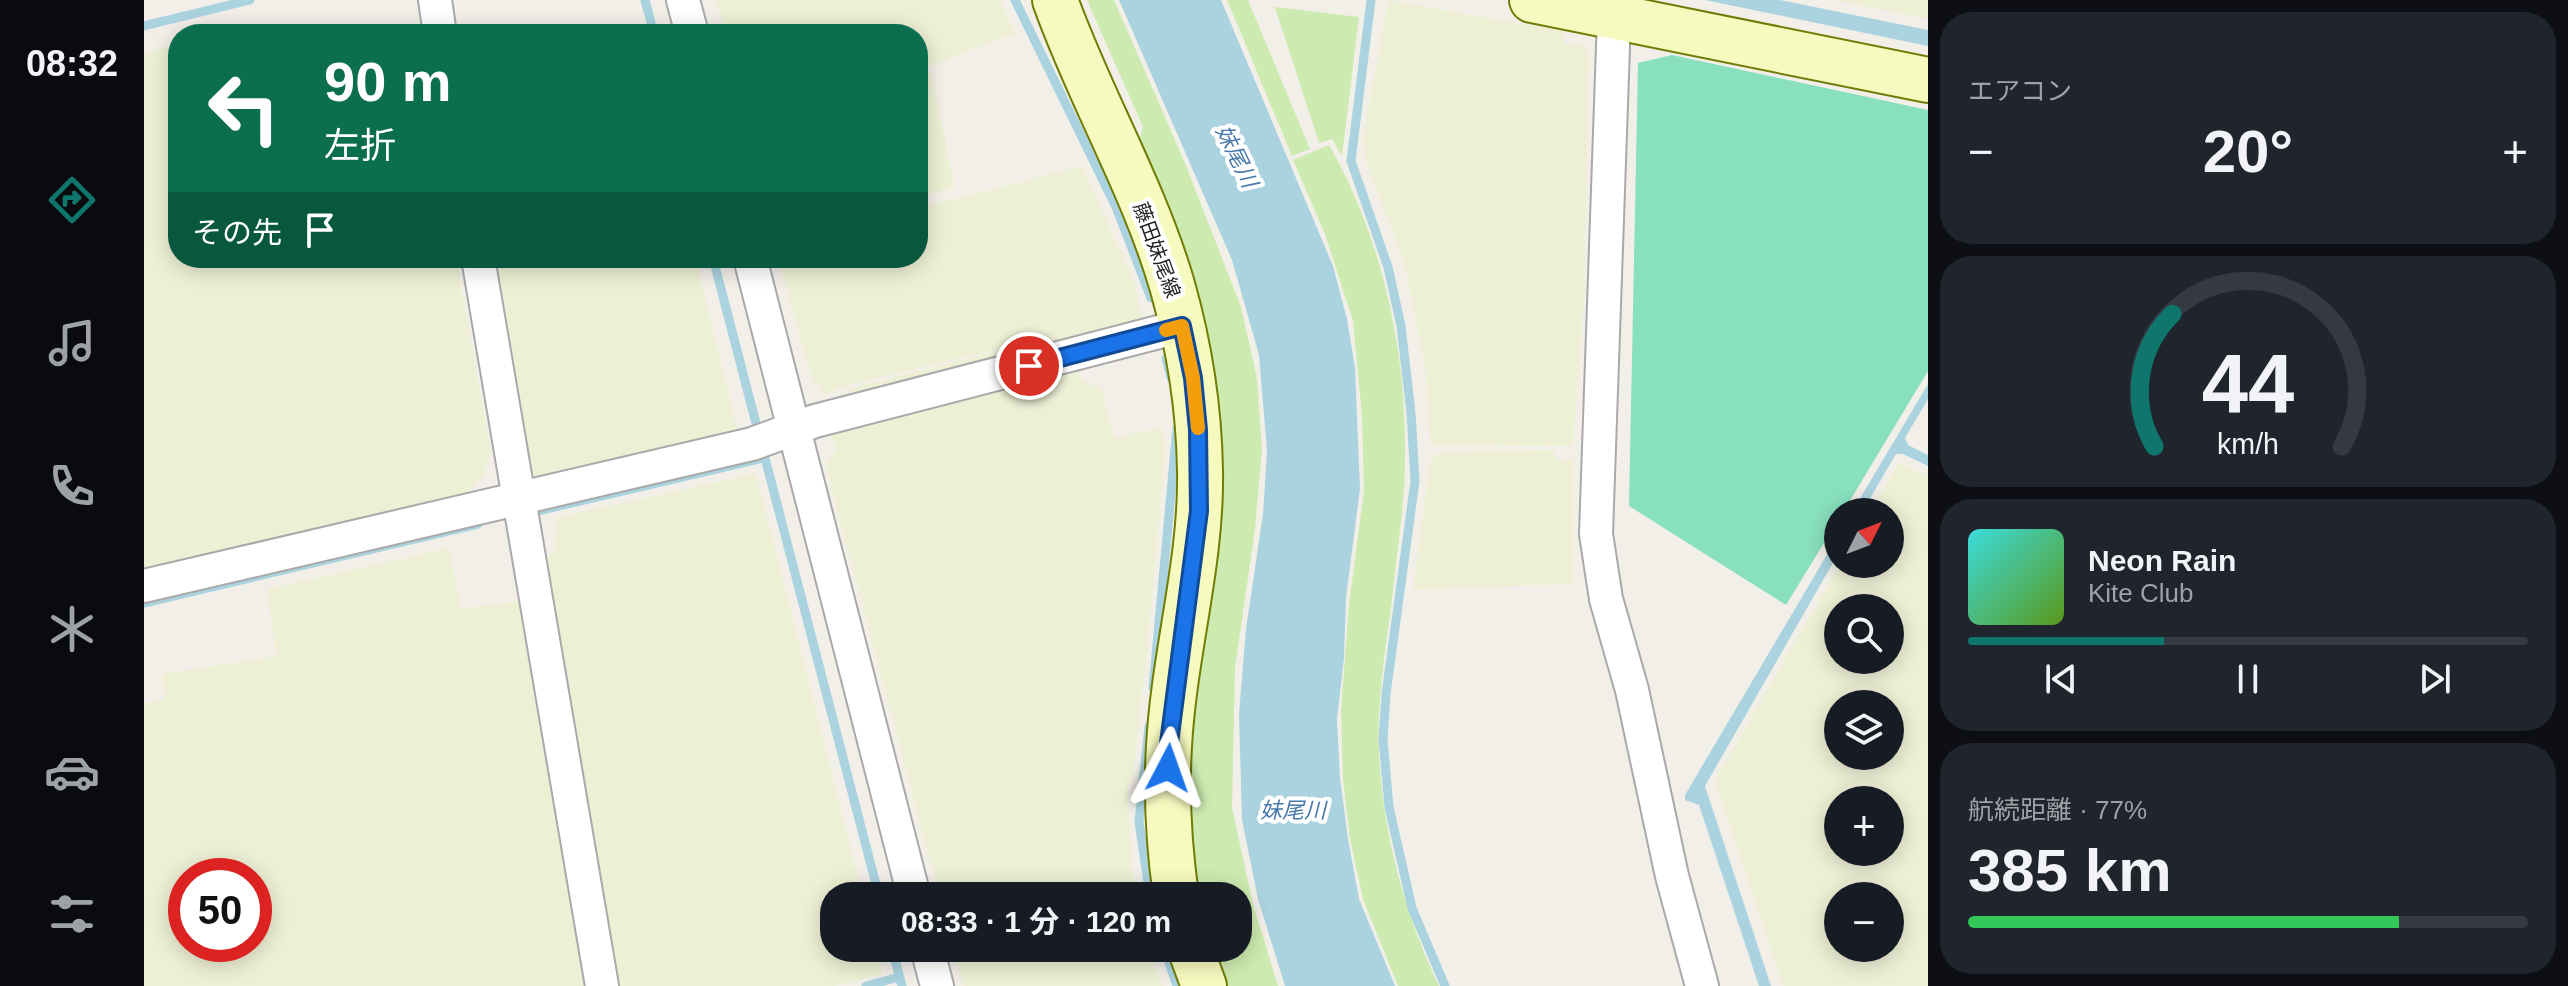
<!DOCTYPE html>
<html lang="ja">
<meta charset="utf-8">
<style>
body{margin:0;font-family:Arial,"Noto Sans JP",sans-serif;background:#20242c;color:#f1f3f6;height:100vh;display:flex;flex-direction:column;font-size:30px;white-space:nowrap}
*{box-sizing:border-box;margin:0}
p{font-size:26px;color:#9ea1a6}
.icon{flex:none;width:44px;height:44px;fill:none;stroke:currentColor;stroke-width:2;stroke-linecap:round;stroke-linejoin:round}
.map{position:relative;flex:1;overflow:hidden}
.side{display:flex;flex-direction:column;gap:12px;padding:12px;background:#0d0f14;width:640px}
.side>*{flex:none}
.top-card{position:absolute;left:24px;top:24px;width:760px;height:244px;border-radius:32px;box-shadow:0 4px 20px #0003;background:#0b6e4f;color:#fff;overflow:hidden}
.needle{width:52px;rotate:48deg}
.fabs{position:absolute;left:1680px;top:498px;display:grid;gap:16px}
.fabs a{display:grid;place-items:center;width:80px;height:80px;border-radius:50%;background:#171b24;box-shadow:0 4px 20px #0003;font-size:40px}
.speed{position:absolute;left:24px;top:858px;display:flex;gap:16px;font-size:40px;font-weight:700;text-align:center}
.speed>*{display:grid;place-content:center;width:104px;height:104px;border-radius:50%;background:#171b24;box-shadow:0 4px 20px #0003;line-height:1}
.speed .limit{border:12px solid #d22;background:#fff;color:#111}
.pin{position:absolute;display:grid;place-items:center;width:68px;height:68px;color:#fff;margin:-34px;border:4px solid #fff;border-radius:50%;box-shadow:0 2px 8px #0007}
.me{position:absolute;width:88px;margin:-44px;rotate:4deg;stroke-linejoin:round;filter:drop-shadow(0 0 6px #0008)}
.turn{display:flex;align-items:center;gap:28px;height:168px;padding:0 24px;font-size:36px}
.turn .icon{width:104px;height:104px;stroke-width:2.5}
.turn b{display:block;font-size:56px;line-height:68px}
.then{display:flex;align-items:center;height:76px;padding:0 24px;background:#0003;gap:16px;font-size:30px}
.big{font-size:60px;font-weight:700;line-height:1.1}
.side .tile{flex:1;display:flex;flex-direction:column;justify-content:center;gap:12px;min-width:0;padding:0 28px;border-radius:32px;background:#20242c}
.side .dial{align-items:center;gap:0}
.dial svg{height:208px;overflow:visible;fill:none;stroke:#363941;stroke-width:7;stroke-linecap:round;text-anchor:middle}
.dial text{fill:#f1f3f6;stroke:none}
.song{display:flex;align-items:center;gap:24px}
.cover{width:96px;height:96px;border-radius:12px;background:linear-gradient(135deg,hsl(180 70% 55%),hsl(90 70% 35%))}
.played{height:8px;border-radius:4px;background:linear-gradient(90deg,#0f766e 35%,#363941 35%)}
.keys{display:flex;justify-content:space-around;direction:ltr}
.heat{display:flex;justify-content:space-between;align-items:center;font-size:44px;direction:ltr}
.charge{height:12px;border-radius:6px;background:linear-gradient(90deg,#34c759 77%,#363941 0)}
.trip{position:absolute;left:676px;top:882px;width:432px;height:80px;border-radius:32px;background:#171b24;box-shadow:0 4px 20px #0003;font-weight:700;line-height:80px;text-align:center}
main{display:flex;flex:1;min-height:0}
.tab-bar{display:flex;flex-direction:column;width:144px;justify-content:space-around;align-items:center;background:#090b0e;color:#9ea1a6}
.tab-bar .icon{width:56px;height:56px}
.tab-bar .current{color:#0f766e}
.tab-bar b{font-size:36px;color:#f1f3f6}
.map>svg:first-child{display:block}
.farmland{fill:#eef0d5;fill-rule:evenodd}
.grass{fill:#cdebb0}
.pitch{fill:#88e0be}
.water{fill:#aad3df}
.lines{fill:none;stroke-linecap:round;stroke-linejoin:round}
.stream{stroke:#aad3df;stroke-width:9}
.street-casing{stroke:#a9a9a9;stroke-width:36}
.secondary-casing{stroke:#707d05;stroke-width:48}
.street{stroke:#fff;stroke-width:32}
.secondary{stroke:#f7fabf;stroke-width:44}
.route-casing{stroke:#114b97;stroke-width:20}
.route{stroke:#1a73e8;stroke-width:14}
.slow{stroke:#f59e0b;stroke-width:14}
.labels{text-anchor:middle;stroke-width:8;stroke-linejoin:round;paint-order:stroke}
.street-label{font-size:20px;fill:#222;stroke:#fff}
.water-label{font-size:22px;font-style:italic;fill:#4a7aab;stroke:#fff}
</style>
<main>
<nav class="tab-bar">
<b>08:32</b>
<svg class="icon current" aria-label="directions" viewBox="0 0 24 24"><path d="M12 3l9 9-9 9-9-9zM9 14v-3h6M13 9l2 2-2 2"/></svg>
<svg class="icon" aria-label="music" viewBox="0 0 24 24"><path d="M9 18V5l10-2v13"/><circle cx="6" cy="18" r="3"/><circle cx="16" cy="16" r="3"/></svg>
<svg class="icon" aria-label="phone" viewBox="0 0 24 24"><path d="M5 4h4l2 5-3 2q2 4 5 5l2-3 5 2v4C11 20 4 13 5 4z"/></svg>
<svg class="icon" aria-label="climate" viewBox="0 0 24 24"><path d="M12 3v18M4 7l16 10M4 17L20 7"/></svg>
<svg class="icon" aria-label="car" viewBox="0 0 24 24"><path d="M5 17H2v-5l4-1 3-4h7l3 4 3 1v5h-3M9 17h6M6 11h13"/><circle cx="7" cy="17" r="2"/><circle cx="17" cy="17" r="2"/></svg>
<svg class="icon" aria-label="filters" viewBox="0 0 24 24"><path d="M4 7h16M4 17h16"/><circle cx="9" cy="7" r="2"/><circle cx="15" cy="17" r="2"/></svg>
</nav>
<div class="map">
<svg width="1784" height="986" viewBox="0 0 1784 986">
<rect width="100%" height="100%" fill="#f2efe9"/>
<path class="farmland" d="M572 0H856L872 33 789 65 774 68V34H581Z
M1244 0 1418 31 1421 43 1442 45 1445 54 1440 301 1429 446 1287 445 1281 369 1261 265 1223 165 1219 138Z
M1689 0H1784V19Z
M34 44V258H312L347 453 339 476 320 497 0 573V53Z
M787 73 811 187 774 197V75Z
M938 166 991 283 998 322 872 353 869 345 694 388 680 397 676 385 669 384 634 258H774V208Z
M343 258H552L594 433 398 478 386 473Z
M865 348 868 358 708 401 705 389Z
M932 366 936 377 950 387 957 386 969 434 974 437 1018 427 1022 447 1004 642 989 775 983 790 988 865 994 896H795L681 464 692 450 685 430Z
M1410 450 1412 459 1429 460V584L1269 590 1285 467 1289 456 1297 452Z
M1755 462 1784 476V986H1639L1571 780 1696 564H1746V512H1726ZM1694 608H1746V660H1694ZM1694 704H1746V756H1694ZM1694 800H1746V852H1694ZM1694 896H1746V948H1694Z
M612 473 719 896H690V948H732L739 974 692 986H468L399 562 411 550 412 518Z
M305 548 317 609 374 601 440 986H0V703L20 699 18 674 132 656 123 589ZM42 876H110V944H42Z
M809 948H1004L1019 986H819Z"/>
<path class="grass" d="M943 0H970L1041 163 1097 307 1113 378 1118 449 1111 529 1091 668 1088 808 1109 904 1134 986H1083L1068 948H1094V896H1050L1042 744 1080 480 991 156 999 127Z
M1083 0H1104L1166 149 1148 156Z
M1131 7 1215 17 1198 156 1188 139 1175 143Z
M1185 145C1239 239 1263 353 1261 461 1261 501 1254 542 1250 582 1244 638 1232 696 1235 752 1238 831 1261 915 1295 986H1254L1219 899 1206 839 1199 779 1197 710 1205 604 1220 491 1218 417 1209 321 1181 234 1149 160Z"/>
<path class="pitch" d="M1528 55 1784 110V371L1699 512H1694V520L1642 605 1485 506 1494 63Z"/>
<path class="water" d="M975 0H1077L1189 266 1203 319 1211 368 1216 489 1202 598 1200 658 1193 719 1196 778 1204 839 1215 899 1251 986H1141L1114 899 1098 820 1095 714 1102 629 1119 514 1123 451 1115 355 1088 260Z
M1561 0H1636L1784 30V46Z
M1784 384V399L1761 438 1764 445 1784 455V466L1759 454H1752L1718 512H1708Z
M1694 536V554L1561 786 1627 986H1615L1555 805 1541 800V795Z"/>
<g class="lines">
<path class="stream" d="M501 0 510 34
M871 0 972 207 1007 298
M1227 0 1207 161 1244 267 1257 326 1267 413 1271 481 1242 694 1239 739 1245 807 1268 908 1301 986
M0 26 106 0
M569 258 735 896
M1022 358 1027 378
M385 513 620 458
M0 603 334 524
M1009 688 1033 428
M1005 726 995 822 1006 896
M748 948 758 986
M1020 948 1033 986
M722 986 755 977"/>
<g class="street-casing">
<path id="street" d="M291 0 296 34
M539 0 548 34
M1470 18 1452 534 1462 599 1488 690 1528 876 1558 986
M334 258 458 986
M606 258 770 896
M0 586 608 444 671 421 1038 326
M783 948 793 986"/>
</g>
<g class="secondary-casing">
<path id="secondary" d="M911 0C945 96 999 186 1028 285 1045 345 1055 407 1056 470 1058 562 1030 653 1025 746 1022 796 1025 846 1032 896
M1388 0 1784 80
M1046 948 1060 986"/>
</g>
<use href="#street" class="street"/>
<use href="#secondary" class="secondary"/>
</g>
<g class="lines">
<g class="route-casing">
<path id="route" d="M885 366 1038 326 1049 378 1054 430 1055 511 1025 743 1024 768"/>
</g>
<use href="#route" class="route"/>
<path class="slow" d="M1022 330 1038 326 1049 378 1054 428"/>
</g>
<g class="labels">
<g class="street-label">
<text transform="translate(1013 250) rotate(70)" y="7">藤田妹尾線</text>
</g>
<g class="water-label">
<text transform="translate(1093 156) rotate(64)" y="8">妹尾川</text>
<text x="1149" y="818">妹尾川</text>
</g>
</g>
</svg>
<div class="fabs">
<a><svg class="needle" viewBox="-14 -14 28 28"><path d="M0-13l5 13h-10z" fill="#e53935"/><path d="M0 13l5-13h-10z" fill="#9ea1a6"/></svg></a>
<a><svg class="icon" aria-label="search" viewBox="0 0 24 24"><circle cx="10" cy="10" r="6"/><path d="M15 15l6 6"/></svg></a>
<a><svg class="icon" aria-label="layers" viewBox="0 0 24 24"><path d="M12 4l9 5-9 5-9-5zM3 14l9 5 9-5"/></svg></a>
<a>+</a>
<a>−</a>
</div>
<div class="speed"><div class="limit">50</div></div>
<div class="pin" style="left:885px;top:366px;background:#d93025"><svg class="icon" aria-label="arrive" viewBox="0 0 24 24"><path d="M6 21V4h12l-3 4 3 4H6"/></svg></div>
<svg class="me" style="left:1024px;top:768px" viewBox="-20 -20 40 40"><path d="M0-17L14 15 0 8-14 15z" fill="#1a73e8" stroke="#fff" stroke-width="4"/></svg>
<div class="trip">08:33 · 1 分 · 120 m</div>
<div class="top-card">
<div class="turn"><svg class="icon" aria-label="left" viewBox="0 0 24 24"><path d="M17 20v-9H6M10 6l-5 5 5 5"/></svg><div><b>90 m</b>左折</div></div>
<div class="then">その先<svg class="icon" aria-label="arrive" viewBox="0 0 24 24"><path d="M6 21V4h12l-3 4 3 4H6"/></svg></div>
</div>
</div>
<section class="side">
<div class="tile"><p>エアコン</p>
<div class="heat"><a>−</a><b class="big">20°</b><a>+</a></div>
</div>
<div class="tile dial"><svg viewBox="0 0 100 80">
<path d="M14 69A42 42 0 1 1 86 69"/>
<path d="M14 69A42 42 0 0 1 21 18" stroke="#0f766e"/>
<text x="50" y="56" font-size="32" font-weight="700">44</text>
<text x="50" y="72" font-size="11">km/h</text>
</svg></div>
<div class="tile">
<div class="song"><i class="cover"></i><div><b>Neon Rain</b><p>Kite Club</p></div></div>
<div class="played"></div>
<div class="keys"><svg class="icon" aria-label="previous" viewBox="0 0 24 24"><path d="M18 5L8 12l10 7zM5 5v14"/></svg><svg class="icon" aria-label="pause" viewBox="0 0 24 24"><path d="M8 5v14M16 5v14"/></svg><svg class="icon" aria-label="next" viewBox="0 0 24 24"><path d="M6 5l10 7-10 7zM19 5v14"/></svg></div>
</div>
<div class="tile"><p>航続距離 · 77%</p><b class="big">385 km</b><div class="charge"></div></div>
</section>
</main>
